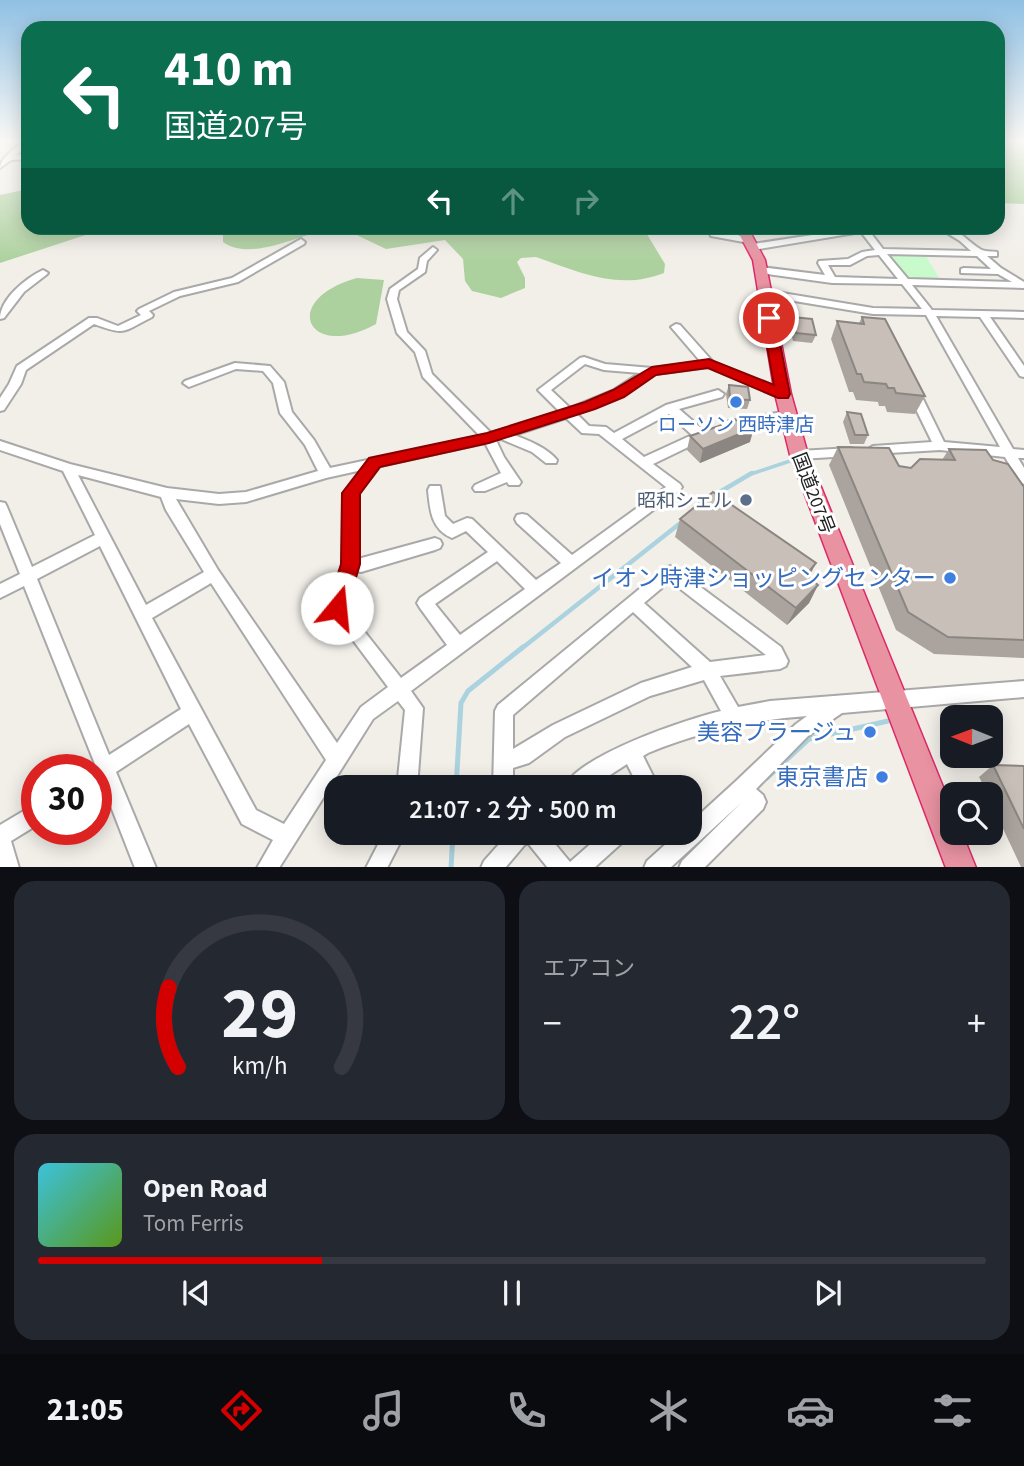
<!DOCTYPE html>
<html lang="ja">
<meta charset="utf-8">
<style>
body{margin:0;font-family:"Source Sans 3","Noto Sans JP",sans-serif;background:#242831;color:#f1f3f6;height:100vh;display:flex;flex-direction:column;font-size:26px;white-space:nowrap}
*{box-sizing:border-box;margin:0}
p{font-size:23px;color:#9ea1a6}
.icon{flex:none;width:38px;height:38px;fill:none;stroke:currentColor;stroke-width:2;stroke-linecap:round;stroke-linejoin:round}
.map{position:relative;height:867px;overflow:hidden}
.side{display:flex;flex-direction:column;gap:14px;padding:14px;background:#0d0f14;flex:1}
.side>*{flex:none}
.hud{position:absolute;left:21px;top:21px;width:984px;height:214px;border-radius:21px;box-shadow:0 4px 18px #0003;background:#0b6e4f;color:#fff;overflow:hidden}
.needle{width:46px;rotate:271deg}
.fabs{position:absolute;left:940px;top:705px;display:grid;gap:14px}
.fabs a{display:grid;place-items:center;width:63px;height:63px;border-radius:14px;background:#171b24;box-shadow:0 4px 18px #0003;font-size:35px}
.speed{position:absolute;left:21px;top:754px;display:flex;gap:14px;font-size:35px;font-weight:700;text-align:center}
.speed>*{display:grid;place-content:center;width:91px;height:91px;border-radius:50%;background:#171b24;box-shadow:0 4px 18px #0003;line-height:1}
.speed .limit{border:10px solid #d22;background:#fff;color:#111}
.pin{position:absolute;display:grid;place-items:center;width:60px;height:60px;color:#fff;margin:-30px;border:4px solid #fff;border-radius:50%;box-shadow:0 2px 7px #0007}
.me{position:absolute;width:77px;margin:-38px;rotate:17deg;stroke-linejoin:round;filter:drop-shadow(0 0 5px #0008)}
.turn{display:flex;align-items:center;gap:24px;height:147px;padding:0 28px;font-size:32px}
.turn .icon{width:91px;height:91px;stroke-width:2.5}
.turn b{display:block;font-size:49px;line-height:60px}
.lanes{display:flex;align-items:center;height:66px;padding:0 28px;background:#0003;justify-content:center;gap:35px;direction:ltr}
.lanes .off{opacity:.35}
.big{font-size:52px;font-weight:600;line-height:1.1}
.side .widget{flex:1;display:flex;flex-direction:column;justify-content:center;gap:10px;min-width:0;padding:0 24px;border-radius:21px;background:#242831}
.side .dial{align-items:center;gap:0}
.dial svg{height:182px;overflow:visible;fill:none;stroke:#363941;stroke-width:7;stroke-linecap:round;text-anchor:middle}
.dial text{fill:#f1f3f6;stroke:none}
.song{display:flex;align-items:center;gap:21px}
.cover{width:84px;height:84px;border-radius:10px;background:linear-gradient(135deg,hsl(190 70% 55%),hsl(90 70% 35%))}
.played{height:7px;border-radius:4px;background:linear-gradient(90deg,#d40000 30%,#363941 30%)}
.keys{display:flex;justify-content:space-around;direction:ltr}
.heat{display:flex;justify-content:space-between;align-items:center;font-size:38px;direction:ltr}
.side .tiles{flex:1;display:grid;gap:14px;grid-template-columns:1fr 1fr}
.widget:last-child{grid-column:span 2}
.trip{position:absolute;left:324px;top:775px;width:378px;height:70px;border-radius:21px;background:#171b24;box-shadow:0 4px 18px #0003;font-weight:600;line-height:70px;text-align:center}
.tabs{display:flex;height:112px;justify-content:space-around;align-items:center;background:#090b0e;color:#9ea1a6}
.tabs .icon{width:49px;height:49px}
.tabs .on{color:#d40000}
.tabs b{font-size:32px;color:#f1f3f6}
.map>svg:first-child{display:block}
.forest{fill:#add19e}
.park{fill:#c8facc}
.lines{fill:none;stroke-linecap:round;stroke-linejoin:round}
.stream-far2{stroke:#aad3df;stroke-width:3.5}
.stream-far1{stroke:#aad3df;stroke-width:4.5}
.stream{stroke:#aad3df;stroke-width:5}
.minor-casing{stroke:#a9a9a9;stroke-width:4}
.highway-casing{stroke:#dc2a67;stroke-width:3}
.minor{fill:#fff;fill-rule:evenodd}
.highway{fill:#e892a2;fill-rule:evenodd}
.wall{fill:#aba49e}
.shaded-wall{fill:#8b8681}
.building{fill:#c7bfb8;stroke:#8b8681;stroke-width:2}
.route{fill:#d40000;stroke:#8a0000;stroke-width:2}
.shop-dot{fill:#3f7fe0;stroke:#fff;stroke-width:2.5}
.service-dot{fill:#5c6f8a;stroke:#fff;stroke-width:2.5}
.labels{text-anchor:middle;stroke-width:6;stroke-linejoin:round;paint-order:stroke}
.shop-label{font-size:19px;fill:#366cbe;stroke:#fff}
.street-label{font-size:19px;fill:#222;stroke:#fff}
.service-label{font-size:19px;fill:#4e5e75;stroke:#fff;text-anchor:end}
.near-shop-label{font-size:23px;fill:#366cbe;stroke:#fff;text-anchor:end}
</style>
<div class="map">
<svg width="1024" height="868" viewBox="0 0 1024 868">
<rect width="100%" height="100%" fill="#f2efe9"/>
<path class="forest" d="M1024 141V204L998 203V147Z
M28 189V228H107L0 263V195Z
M223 228H335C304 232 251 263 223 242Z
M342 228H632L645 231 665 264 664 273C619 291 579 272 536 257L521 258 517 262 525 278V288L501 298 472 291 465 281 463 259 445 240 386 249Z
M357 278 384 280 376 324C308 362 278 300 357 278Z"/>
<path class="park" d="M891 252 924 253 941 281 908 279 889 255Z"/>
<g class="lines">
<path class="stream-far2" d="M748 475 790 461"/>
<path class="stream-far1" d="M713 496 752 473
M521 649 683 521"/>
<path class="stream" d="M767 778 809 739 888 721
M456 788 461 703 468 691 523 647
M451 868 453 833"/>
<g class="minor-casing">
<path id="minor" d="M28 140V145L16 155H28V159L11 160 0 168C1 157 17 146 28 140Z
M1012 140H1024V143Z
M858 228H930L926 230 870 232 883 249 971 251 960 241 939 228C958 226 965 240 980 249 984 252 992 251 997 252V256H987L1001 268 1024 282V288L912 285 932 310 1024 312V318L990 317 1024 366V377L1020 376 980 317 936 316 1013 449 1024 450V458H1018L1024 468V484L1019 482 1005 457 940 450 873 454 867 450 873 446 932 442 908 393 914 389 920 393 944 442 1000 447 926 315 873 314 764 296 759 293 764 290 873 308 922 309 902 284 832 283 761 273 756 270 761 267 825 275 818 263 819 261 848 259 862 252 875 250 861 232 753 250 749 247 753 244ZM887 254 977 256 991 269 964 268 961 269V273L998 274 1012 282 908 279ZM879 255 898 279 835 277 828 265H850L867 256Z
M714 231 749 237 753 240 749 243 711 236 710 234Z
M301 239 305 242 304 244 238 282 180 296 149 311 153 315 152 317C122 332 126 336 94 324L26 370 21 384 4 410 0 411V398L9 384 17 366 89 318H97L118 326 141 315 137 311 139 309 174 292 232 278Z
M433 247 437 250 427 261 425 272 399 290 397 299 407 332 425 351 432 374 491 433 560 412 538 390 580 358 584 357 605 364 652 368 701 362 671 327 676 324 680 325 713 362 787 391 789 394 783 398 779 397 708 367 655 374 622 396 577 414 589 426 606 427 614 433 666 405 718 390 724 394 722 397 679 409 709 435 707 438 653 464 680 484 682 487 680 490 411 691 423 708 417 788H397L405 710 398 701 373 719 279 868H257L273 840 242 824 189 724 116 772 156 868H135L101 781 96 783V770H88L95 764 24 586 0 598V584L20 574 0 524V502L5 503 7 507 32 567 95 535 63 471 0 450V441L70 464 167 488 219 494 246 492 318 471 305 445 280 413 273 383 263 371 236 369 189 387 183 383 185 381 235 363 270 366 284 382 292 412 314 440 330 468 480 436 423 377 415 352 397 333 387 299 390 289 418 269 420 258ZM585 364 604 370 640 373 614 390 570 408 551 390ZM669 414 692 435 644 457 622 439ZM566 418 582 433 599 434 666 487 572 555 527 515 522 514 517 515 515 519 517 523 561 563 536 580 472 519 467 518 453 524 445 516 440 486H430L428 490C430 510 431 529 452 538L466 531 488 552 420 598 417 603 420 608 447 645 401 678 345 607 356 571 361 572 435 550 440 548 442 544 440 540 435 538 358 559V494L380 466 485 443 501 473 475 485 473 488 475 491H485L507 482 509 485H519L521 482 504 457 496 440 501 439 532 452 546 463H556L557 460C546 447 529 441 514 435ZM362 470 344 493V564L329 608 388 687 361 707 337 743 218 570 176 499 219 504 246 502 326 478ZM78 475 161 497 166 510 204 572 146 605ZM100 546 181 709 109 755 37 579ZM497 561 525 589 460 635 435 604ZM211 583 326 760 284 824 256 810 152 618Z
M43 270 48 273 46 275 24 292 4 318 0 319C0 299 26 278 43 270Z
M788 411 792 412 794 415 792 418 729 429 723 425 729 421Z
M851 448 857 452 851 456 799 459 793 455 799 451Z
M670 566 675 568 781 647 788 661 786 666 780 669 720 676 738 707 770 701 1024 681V697L842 713 808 736 756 789 763 795 766 802 763 809 704 868H679L682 861 742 802 670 868H644L647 861 678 833H690V823L735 782 796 724 807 716C752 720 699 732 648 753L643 756 659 788H639L627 764 590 788H564C576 756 687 719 721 711L704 680 650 696 565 737 529 763 513 768V788H493L495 711 498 705 665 568ZM670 581 766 655 710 662 644 603ZM633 612 692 667 641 683 553 725 513 749V715Z
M37 803V825L11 841 19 868H0V825Z
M384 833H405L387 868H366Z
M509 833H546L570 862 603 833H628L625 840 594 868H548L527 842 505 868H481L484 861Z"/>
</g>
<g class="highway-casing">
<path id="highway" d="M736 228H748L765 260 791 394 808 455 952 809V833H962L976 868H946L790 455 775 394 753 260Z"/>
</g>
<use href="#minor" class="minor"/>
<use href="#highway" class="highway"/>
</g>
<path class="wall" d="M792 317 816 335 812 343 793 341 789 325Z
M862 317 925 396 915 414 887 412 885 406H879L878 402 856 400 853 392H849L831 339 837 321 859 323Z
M729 385 750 400 747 409 728 408 726 394Z
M847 412 868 435 864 444H850L843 422Z
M690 436 750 442 700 463 687 450Z
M838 447 899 466 911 468 942 460 949 449 993 460 1024 487V658L934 654 896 630 829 465Z
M680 519 809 577 818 585 809 603 787 625 675 537Z
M993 765 1024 766V867H1021L990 801V794H988L979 777Z"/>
<path class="shaded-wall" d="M754 428 750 442 700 463 703 449Z
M816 563 807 581 806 575Z
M818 585 809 603 787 625 796 608Z"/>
<path class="building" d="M792 317 812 319 816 335 796 333Z
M862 317 885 319 925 396 896 393 894 388H888L886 384 864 382 861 374H857L837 321 864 324Z
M729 385 748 387 750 400 730 399Z
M847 412 861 414 868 435H855Z
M742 418 754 428 703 449 690 436Z
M838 447 889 448 899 466 911 468 920 459 955 460 949 449 986 450 993 460 1008 464 1024 487V640L948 637 908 612Z
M713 492 816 563 806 575 818 585 796 608 680 519Z
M993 765 1024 766V829Z"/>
<linearGradient id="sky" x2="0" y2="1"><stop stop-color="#8fc0e4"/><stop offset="0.54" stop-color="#f9f8f5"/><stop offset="1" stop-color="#f9f8f5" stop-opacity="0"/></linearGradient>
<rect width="1024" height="261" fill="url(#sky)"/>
<path class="route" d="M769 315 775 318 790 394 788 398H778L708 368 656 375 624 397 595 409 489 443 380 467 360 494V564L347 608 344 615 337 617 330 615 327 608 341 564 342 493 369 458 487 433 585 402 613 390 652 367 709 359 774 385 762 318Z"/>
<g class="shop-dot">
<circle cx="736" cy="402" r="7"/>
<circle cx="950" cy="578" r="7"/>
<circle cx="870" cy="732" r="7"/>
<circle cx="882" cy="777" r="7"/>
</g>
<circle class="service-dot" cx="746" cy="500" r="7"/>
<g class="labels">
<g class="shop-label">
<text x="736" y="431">ローソン 西時津店</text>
</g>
<g class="street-label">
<text transform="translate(814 493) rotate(69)" y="7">国道207号</text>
</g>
<g class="service-label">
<text x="732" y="507">昭和シェル</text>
</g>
<g class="near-shop-label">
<text x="936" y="586">イオン時津ショッピングセンター</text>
<text x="856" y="740">美容プラージュ</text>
<text x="868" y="785">東京書店</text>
</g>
</g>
</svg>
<div class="fabs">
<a><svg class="needle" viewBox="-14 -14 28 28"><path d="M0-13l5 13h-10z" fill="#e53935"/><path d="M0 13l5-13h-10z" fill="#9ea1a6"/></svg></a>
<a><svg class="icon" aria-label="search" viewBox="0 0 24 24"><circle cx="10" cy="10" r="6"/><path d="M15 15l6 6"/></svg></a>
</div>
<div class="speed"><div class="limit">30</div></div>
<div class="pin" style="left:769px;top:318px;background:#d93025"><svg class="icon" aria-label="arrive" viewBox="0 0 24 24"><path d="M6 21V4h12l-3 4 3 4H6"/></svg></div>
<svg class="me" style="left:337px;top:608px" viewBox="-20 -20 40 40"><circle r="19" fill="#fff"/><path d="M0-13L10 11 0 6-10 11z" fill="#d40000"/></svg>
<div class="trip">21:07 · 2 分 · 500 m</div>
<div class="hud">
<div class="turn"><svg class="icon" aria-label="left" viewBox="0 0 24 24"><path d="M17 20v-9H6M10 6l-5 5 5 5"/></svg><div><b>410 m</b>国道207号</div></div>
<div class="lanes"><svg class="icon" aria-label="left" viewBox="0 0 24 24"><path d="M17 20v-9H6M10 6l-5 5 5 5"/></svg><svg class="icon off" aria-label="ahead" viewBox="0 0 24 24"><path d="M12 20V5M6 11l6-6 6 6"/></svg><svg class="icon off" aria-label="right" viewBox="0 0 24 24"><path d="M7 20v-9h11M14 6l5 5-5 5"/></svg></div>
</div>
</div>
<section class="side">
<div class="tiles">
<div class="widget dial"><svg viewBox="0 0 100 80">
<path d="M14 69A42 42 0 1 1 86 69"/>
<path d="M14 69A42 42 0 0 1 10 34" stroke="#d40000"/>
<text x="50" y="56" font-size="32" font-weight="700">29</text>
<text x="50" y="72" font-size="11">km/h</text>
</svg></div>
<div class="widget"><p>エアコン</p>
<div class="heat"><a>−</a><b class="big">22°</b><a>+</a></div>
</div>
<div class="widget">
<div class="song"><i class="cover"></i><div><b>Open Road</b><p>Tom Ferris</p></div></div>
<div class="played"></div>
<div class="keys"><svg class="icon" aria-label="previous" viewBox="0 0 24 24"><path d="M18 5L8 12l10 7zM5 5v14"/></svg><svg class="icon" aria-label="pause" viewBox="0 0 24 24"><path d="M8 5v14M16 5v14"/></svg><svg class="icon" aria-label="next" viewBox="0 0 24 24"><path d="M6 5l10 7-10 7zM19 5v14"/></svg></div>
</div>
</div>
</section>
<nav class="tabs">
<b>21:05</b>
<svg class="icon on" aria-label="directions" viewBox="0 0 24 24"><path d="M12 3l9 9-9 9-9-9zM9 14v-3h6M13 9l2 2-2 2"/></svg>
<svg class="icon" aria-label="music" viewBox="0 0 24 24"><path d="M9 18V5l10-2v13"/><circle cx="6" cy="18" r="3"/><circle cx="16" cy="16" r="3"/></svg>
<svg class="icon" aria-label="phone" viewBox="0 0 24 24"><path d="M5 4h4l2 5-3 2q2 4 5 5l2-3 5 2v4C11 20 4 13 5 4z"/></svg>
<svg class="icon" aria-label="climate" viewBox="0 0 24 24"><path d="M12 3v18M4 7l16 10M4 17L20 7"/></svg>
<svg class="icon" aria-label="car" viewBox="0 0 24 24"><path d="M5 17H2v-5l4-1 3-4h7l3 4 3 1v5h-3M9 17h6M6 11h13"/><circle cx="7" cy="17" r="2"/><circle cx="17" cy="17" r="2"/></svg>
<svg class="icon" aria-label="filters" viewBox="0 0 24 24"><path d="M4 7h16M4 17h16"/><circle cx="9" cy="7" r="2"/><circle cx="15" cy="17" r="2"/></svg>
</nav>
